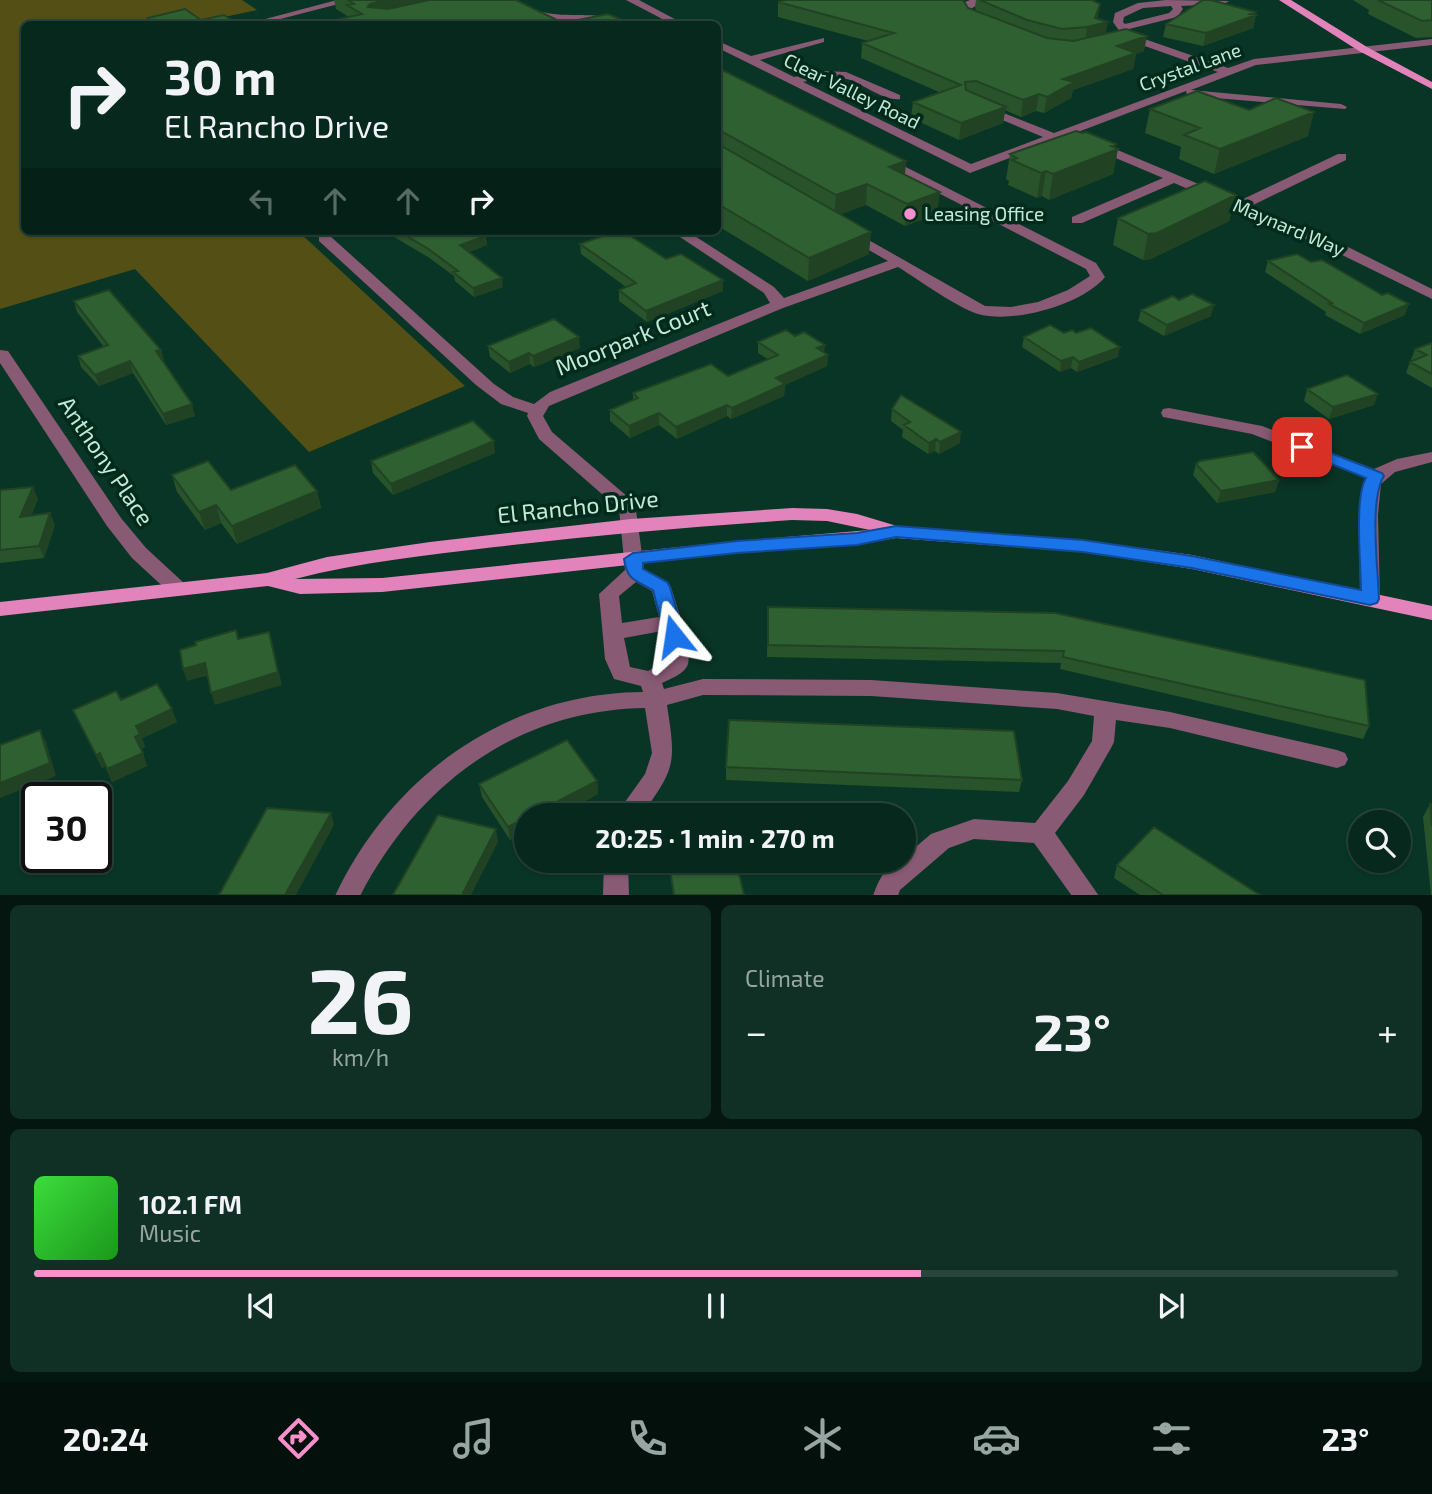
<!DOCTYPE html>
<meta charset="utf-8">
<style>
body{margin:0;font-family:"Exo 2",sans-serif;background:#103025;color:#f1f3f6;height:100vh;display:flex;flex-direction:column;font-size:26px;white-space:nowrap}
*{box-sizing:border-box;margin:0}
p{font-size:23px;color:#98a6a3}
.icon{flex:none;width:38px;height:38px;fill:none;stroke:currentColor;stroke-width:2;stroke-linecap:round;stroke-linejoin:round}
.map{position:relative;height:895px;overflow:hidden}
.side{display:flex;flex-direction:column;gap:10px;padding:10px;background:#04160f;flex:1}
.side>*{flex:none}
.top-card{position:absolute;left:21px;top:21px;width:700px;height:214px;border-radius:10px;box-shadow:0 2px 5px #0004,0 0 0 2px #28443b;background:#07281c;color:#f1f3f6;overflow:hidden}
.controls{position:absolute;left:1348px;top:810px;display:grid;gap:14px}
.controls a{display:grid;place-items:center;width:63px;height:63px;border-radius:50%;background:#07281c;box-shadow:0 2px 5px #0004,0 0 0 2px #28443b;font-size:35px}
.speed{position:absolute;left:21px;top:782px;display:flex;gap:14px;font-size:35px;font-weight:700;text-align:center}
.speed>*{display:grid;place-content:center;width:91px;height:91px;border-radius:50%;background:#07281c;box-shadow:0 2px 5px #0004,0 0 0 2px #28443b;line-height:1}
.speed .limit{border:4px solid #111;border-radius:10px;background:#fff;color:#111}
.pin{position:absolute;display:grid;place-items:center;width:60px;height:60px;color:#fff;margin:-30px;border-radius:14px;box-shadow:0 4px 10px #0006}
.me{position:absolute;width:77px;margin:-38px;rotate:345deg;stroke-linejoin:round;filter:drop-shadow(0 0 5px #0008)}
.turn{display:flex;align-items:center;gap:24px;height:147px;padding:0 28px;font-size:32px}
.turn .icon{width:91px;height:91px;stroke-width:2.5}
.turn b{display:block;font-size:49px;line-height:60px}
.lanes{display:flex;align-items:center;height:66px;padding:0 28px;background:#0003;justify-content:center;gap:35px;direction:ltr}
.lanes .off{opacity:.35}
.big{font-size:52px;font-weight:700;line-height:1.1}
.side .card{flex:1;display:flex;flex-direction:column;justify-content:center;gap:10px;min-width:0;padding:0 24px;border-radius:10px;background:#103025}
.side .dial{align-items:center;gap:0}
.dial b{font-size:91px;line-height:1}
.song{display:flex;align-items:center;gap:21px}
.cover{width:84px;height:84px;border-radius:10px;background:linear-gradient(135deg,hsl(120 70% 55%),hsl(120 70% 35%))}
.played{height:7px;border-radius:4px;background:linear-gradient(90deg,#f890cc 65%,#28443b 65%)}
.keys{display:flex;justify-content:space-around;direction:ltr}
.heat{display:flex;justify-content:space-between;align-items:center;font-size:38px;direction:ltr}
.side .tiles{flex:1;display:grid;gap:10px;grid-template-columns:1fr 1fr}
.card:last-child{grid-column:span 2}
.trip{position:absolute;left:514px;top:803px;width:402px;height:70px;border-radius:35px;background:#07281c;box-shadow:0 2px 5px #0004,0 0 0 2px #28443b;font-weight:700;line-height:70px;text-align:center}
.dock{display:flex;height:112px;justify-content:space-around;align-items:center;background:#03100b;color:#98a6a3}
.dock .icon{width:49px;height:49px}
.dock .on{color:#f890cc}
.dock b{font-size:32px;color:#f1f3f6}
.map>svg:first-child{display:block}
.green{fill:#545015}
.lines{fill:none;stroke-linecap:round;stroke-linejoin:round}
.minor{fill:#885a74;fill-rule:evenodd}
.major{fill:#e284bb;fill-rule:evenodd}
.wall{fill:#28532b}
.shaded-wall{fill:#214323}
.building{fill:#2f6032;stroke:#214323;stroke-width:2}
.route{fill:#1a73e8;stroke:#114b97;stroke-width:2}
.poi-dot{fill:#f890cc;stroke:#002b1c;stroke-width:2.5}
.labels{text-anchor:middle;stroke-width:7;stroke-linejoin:round;paint-order:stroke}
.far-street-label{font-size:19px;fill:#c4e9d7;stroke:#002b1c}
.far-poi-label{font-size:19px;fill:#c4e9d7;stroke:#002b1c;text-anchor:start}
.street-label{font-size:23px;fill:#c4e9d7;stroke:#002b1c}
</style>
<div class="map">
<svg width="1432" height="896" viewBox="0 0 1432 896">
<rect width="100%" height="100%" fill="#093526"/>
<path class="green" d="M0 0H242L257 10 191 24H24V231H298L465 386 309 452 135 269 0 309Z"/>
<g class="lines">
<path class="minor" d="M337 0H354L261 24H246Z
M493 0C514 0 528 9 547 13 571 18 603 10 624 24L545 19Z
M626 0H639L684 24H672Z
M970 0H984L971 9 975 16 982 19V23L967 20 961 9 965 2Z
M1166 0 1229 1 1224 4 1181 6 1183 9 1177 17 1129 29 1133 35 1228 68 1254 59 1432 39V45L1256 65 1191 90 1341 104 1347 107 1345 109 1191 96 1187 95 1186 91 970 173 718 48V41L751 56 824 38V42L760 60 794 77 824 71 846 72 900 95V99C885 101 867 87 853 81 837 75 819 78 803 82L971 164 1043 137 978 110V106H986L1054 133 1218 72 1125 39 1113 22 1115 13 1138 3ZM1171 6 1173 9 1169 13 1125 24 1123 22 1124 17 1143 8Z
M1096 141 1239 201 1338 154H1346V160L1251 206 1348 247 1432 289V299L1338 253 1174 183 1082 223H1072V217L1163 178 1092 148 1090 145Z
M886 157 1096 263 1105 277C1082 305 1013 324 978 314 956 307 919 280 898 267L783 308 549 406 543 416 552 432 635 503 644 569 668 582 671 587C675 602 696 657 686 668 681 675 670 679 662 683L664 689 703 679 871 680 1057 693 1170 712 1337 750 1345 753 1348 759 1345 765 1337 768 1170 728 1116 720 1114 742 1111 748 1084 795 1055 833 1099 896H1072L1034 843 974 839 949 848 900 890 898 896H873C878 881 887 861 905 861V856L931 834 974 819 1035 823 1068 781 1092 741 1094 716 1057 709 871 696 703 695 667 705C676 764 676 767 641 816H615L645 774 652 753 645 708C517 710 418 784 360 896H335C392 775 507 693 643 692L641 686 614 679 605 659 599 594 625 570 619 509 539 439 527 416 528 413 501 404 476 385 319 241V235H329L494 384 513 397 534 404 550 392 770 303 764 293 671 231H687L774 287 784 298 888 261 846 237 844 234 851 230 985 306 1011 307 1038 302 1068 290 1090 276 1086 269 882 164 880 161ZM636 582 652 591 659 617 622 623 619 596ZM662 631 667 660 648 671 630 667 624 638Z
M0 350 8 351 121 518 146 548 185 584 188 589 185 594H171L132 558 107 526 0 363Z
M1169 408 1262 426 1374 469 1397 459 1432 452V462L1395 472 1381 484 1378 515 1380 599 1377 604H1363L1360 599 1359 515 1366 478 1252 434 1163 417 1161 413 1163 409Z
M604 861H628L629 896H603Z"/>
<path class="major" d="M1279 0H1291L1367 47 1432 82V89L1359 51Z
M792 508 827 509 857 514 897 526 1083 540 1192 555 1432 606V620L1192 569 1083 552 896 538 857 545 737 553 382 592 300 594 268 586 0 616V602L267 573 327 557 430 542 631 519ZM792 520 827 521 870 530 737 541 382 578 295 579C360 562 428 555 495 547 594 535 693 527 792 520Z"/>
</g>
<path class="wall" d="M334 0H516L563 23 349 17 336 9Z
M963 0 968 8 976 11 975 7 976 0H1092L1098 19 1106 34 1144 51 1136 54 1133 69 1073 90 1071 98 1044 113 1036 111 1021 117 1005 110 1003 123 959 140 911 118 913 102 939 92 861 58 862 43 868 41 778 17V2Z
M1353 0H1432V37L1416 38 1368 14 1369 10Z
M1255 12V15H1256L1253 28 1203 46 1163 37 1166 24Z
M148 18 201 20 237 24H150Z
M718 68 906 161 905 175 937 214 905 226 866 205 840 214 869 254 808 281 718 226Z
M1150 109 1249 110 1308 136 1214 174 1179 159 1181 147 1145 133Z
M1115 147 1118 149 1113 174 1049 200 1042 196 1037 198 1008 185 1009 181 1006 179 1010 154Z
M1236 195 1229 221 1151 259 1143 260 1113 245 1118 218Z
M384 231H477L486 236 487 245 469 252 503 287 474 297 455 281 454 276 428 257Z
M580 244 666 259 723 280V291L647 322 619 301V290L626 287 581 254Z
M1268 261 1311 262 1382 295 1405 315 1360 334 1325 315 1326 312 1265 272Z
M74 301 161 350 164 361H163L195 416 166 425 133 373 99 386 81 367 78 356 104 347 77 312Z
M1141 310 1211 316 1164 336 1138 321Z
M1064 333 1118 357 1077 372 1071 368 1060 372 1022 347 1024 337Z
M758 342 824 353 828 355 827 366 785 385 784 396 731 419 727 416 677 439 659 425 630 438 610 421V410L633 400V393L728 376 768 359 758 353Z
M1432 343V388L1406 373 1410 362 1413 361 1411 360 1415 349Z
M488 346 580 348 534 367 530 364 510 373 490 357Z
M1307 389 1374 405 1329 419 1304 401Z
M892 409 960 443 939 454 935 451 928 454 902 437 903 430 891 421Z
M495 453 393 495 373 473 371 461Z
M1196 464 1279 480 1275 492 1217 503 1193 475Z
M172 475 231 490 317 491 321 508 237 544 221 523 205 530 177 492Z
M0 490 38 499 31 516 55 525 44 558 0 563Z
M768 607 1055 613 1369 726 1363 739 1060 669 1061 663 767 657Z
M121 700 177 722 142 738 145 747 141 749 147 766 112 782 105 766 102 768 73 710Z
M726 767 1022 780 1019 792 726 780Z
M597 781 598 794 557 816H527V831L510 840 482 797 479 784Z
M1430 804 1432 805V895H1431L1423 817Z
M669 863 744 895H673Z
M1117 865 1260 895H1140L1114 878Z"/>
<path class="shaded-wall" d="M387 0H466L372 21 368 7 370 4Z
M1100 4 1098 19 1108 22 1105 37 1085 42 1087 27 1095 18Z
M1255 12 1254 16 1256 15 1253 28 1203 46 1206 33Z
M1147 36 1144 51 1136 54 1133 69 1073 90 1071 98 1044 113 1047 97 1063 79 1117 46Z
M1039 94 1036 111 1021 117 1023 100Z
M1006 107 1003 123 959 140 961 123Z
M1314 112 1308 136 1214 174 1220 149Z
M719 130V151H718V131Z
M1116 144 1114 150 1118 149 1113 174 1049 200 1053 174Z
M906 161 904 182 889 167Z
M1046 171 1042 196 1037 198 1041 173Z
M867 184 866 205 834 217 836 195Z
M940 192 937 214 905 226 907 204Z
M1236 195 1229 221 1151 259 1143 260 1148 234Z
M871 232 869 254 808 281 809 258Z
M486 236 487 245 462 254 460 245Z
M502 278 503 287 474 297 473 288Z
M723 280V291L647 322 646 311Z
M1409 304 1405 315 1360 334 1364 323Z
M1214 305 1211 316 1164 336 1167 325Z
M579 337 580 348 534 367 533 356Z
M825 345 824 356 817 348Z
M1120 347 1118 357 1077 372 1079 362Z
M161 350 164 361 160 362 156 351Z
M529 353 530 364 510 373 509 362Z
M828 355 827 366 785 385 784 396 731 419 732 408 776 378Z
M1073 357 1071 368 1060 372 1061 361Z
M130 361 133 373 99 386 95 375Z
M1378 394 1374 405 1329 419 1333 407Z
M192 404 195 416 166 425 163 414Z
M727 405V416L677 439 676 427Z
M659 413V425L630 438 629 426Z
M961 432 960 443 939 454 940 442Z
M936 439 935 451 928 454 929 443Z
M494 441 495 453 393 495 391 484Z
M1279 480 1275 492 1217 503 1221 491Z
M33 487 38 499 25 529 20 517Z
M317 491 321 508 237 544 232 526Z
M216 505 221 523 205 530 199 512Z
M50 513 55 525 44 558 39 546Z
M269 632 282 685 215 705 211 693Z
M205 663 209 675 187 681 183 669Z
M172 709 177 722 142 738 145 747 139 750 135 737 136 726Z
M40 730 46 742 56 776 0 798V783Z
M100 753 105 766 102 768 96 755Z
M143 753 147 766 112 782 107 769Z
M597 781 598 794 557 816H530Z
M331 813 334 825 296 895H285Z
M527 817V831L510 840 508 827Z
M496 829 498 842 471 895H462Z"/>
<path class="building" d="M348 0H387L370 4 368 7 388 9 429 0H516L563 23 608 14 631 24H318L362 14 347 5 354 4Z
M787 0H963L968 8 1047 38 1073 41 1126 29 1147 36 1117 46 1136 53 1063 79 1074 82 1047 97 1039 94 1023 100 976 81 965 82 966 90 1006 107 961 123 913 102 961 85 862 43 894 33 778 2Z
M980 0H1092L1100 4 1095 18 1108 22 1087 27 1062 29 1027 20Z
M1203 0H1211L1255 12 1250 14 1256 15 1206 33 1166 24Z
M1378 0H1432V20L1422 21Z
M185 9 201 20 224 15 237 24H157L148 18Z
M718 68 906 161 889 167 940 192 907 204 867 184 836 195 719 130 718 131Z
M1197 91 1249 110 1276 98 1314 112 1220 149 1184 135 1200 128 1150 109Z
M1076 131 1082 133 1086 132 1116 144 1111 146 1118 149 1053 174 1046 171 1041 173 1012 160 1017 158 1010 154Z
M718 144 871 232 809 258 718 204Z
M1205 181 1236 195 1157 233 1148 234 1118 218Z
M398 231H477L486 236 460 245 502 278 473 288 453 272 458 271 427 248Z
M616 231H623L666 259 681 254 723 280 646 311 619 290 636 283 580 244Z
M1297 254 1311 262 1322 260 1382 295 1388 293 1409 304 1364 323 1329 304 1332 303 1268 261Z
M109 290 161 350 156 351 192 404 163 414 130 361 95 375 78 356 108 345 74 301Z
M1192 294 1214 305 1167 325 1141 310 1173 296 1179 300Z
M554 319 579 337 533 356 529 353 509 362 488 346Z
M1050 325 1064 333 1072 330 1076 333 1091 328 1120 347 1079 362 1073 357 1061 361 1024 337Z
M786 330 795 336 804 332 825 345 817 348 828 355 776 378 785 384 732 408 727 405 676 427 659 413 629 426 610 410 638 398 633 393 711 364 728 376 778 355 758 342Z
M1432 343V374L1410 362 1427 355 1415 349Z
M1347 375 1378 394 1333 407 1307 389Z
M901 395 961 432 940 442 936 439 929 443 904 425 910 422 892 409Z
M473 421 494 441 391 484 371 461Z
M1253 452 1279 480 1221 491 1196 464 1200 461Z
M208 461 231 490 295 465 317 491 232 526 216 505 199 512 172 475Z
M33 487 20 517 50 513 39 546 0 550V490Z
M768 607 1055 613 1365 680 1369 726 1063 657 1064 651 768 645Z
M236 630 238 639 269 632 278 672 211 693 205 663 183 669 180 650 196 645 195 642Z
M157 684 172 709 136 726 140 734 135 737 143 753 107 769 100 753 96 755 73 710 116 691 121 700Z
M729 720 1014 731 1022 780 726 767Z
M40 730 50 763 0 783V745Z
M567 740 597 781 530 816H527V817L508 827 479 784Z
M1430 804 1432 805V826Z
M267 808 331 813 285 895H219Z
M438 815 496 829 462 895H393Z
M1154 827 1260 895H1163L1117 865Z
M685 861H736L744 895H674L669 863Z"/>
<path class="route" d="M1302 442 1382 473 1384 476C1369 499 1378 569 1379 599L1377 603 1370 605 1192 568 1083 552 896 537 857 545 737 553 643 563V569L667 582 670 587 684 636 681 641H668L665 636 653 590C635 580 627 580 624 559L633 553 737 541 857 533 896 526 1083 540 1192 556 1361 590C1361 566 1354 497 1366 478L1297 450 1294 447Z"/>
<circle class="poi-dot" cx="910" cy="214" r="7"/>
<g class="labels">
<g class="far-street-label">
<text transform="translate(1190 67) rotate(-20)" y="7">Crystal Lane</text>
<text transform="translate(852 91) rotate(26)" y="7">Clear Valley Road</text>
<text transform="translate(1289 227) rotate(23)" y="7">Maynard Way</text>
</g>
<g class="far-poi-label">
<text x="924" y="221">Leasing Office</text>
</g>
<g class="street-label">
<text transform="translate(633 338) rotate(-22)" y="8">Moorpark Court</text>
<text transform="translate(106 461) rotate(56)" y="8">Anthony Place</text>
<text transform="translate(578 507) rotate(-6)" y="8">El Rancho Drive</text>
</g>
</g>
</svg>
<div class="controls">
<a><svg class="icon" aria-label="search" viewBox="0 0 24 24"><circle cx="10" cy="10" r="6"/><path d="M15 15l6 6"/></svg></a>
</div>
<div class="speed"><div class="limit">30</div></div>
<div class="pin" style="left:1302px;top:447px;background:#d93025"><svg class="icon" aria-label="arrive" viewBox="0 0 24 24"><path d="M6 21V4h12l-3 4 3 4H6"/></svg></div>
<svg class="me" style="left:674px;top:636px" viewBox="-20 -20 40 40"><path d="M0-17L14 15 0 8-14 15z" fill="#1a73e8" stroke="#fff" stroke-width="4"/></svg>
<div class="trip">20:25 · 1 min · 270 m</div>
<div class="top-card">
<div class="turn"><svg class="icon" aria-label="right" viewBox="0 0 24 24"><path d="M7 20v-9h11M14 6l5 5-5 5"/></svg><div><b>30 m</b>El Rancho Drive</div></div>
<div class="lanes"><svg class="icon off" aria-label="left" viewBox="0 0 24 24"><path d="M17 20v-9H6M10 6l-5 5 5 5"/></svg><svg class="icon off" aria-label="ahead" viewBox="0 0 24 24"><path d="M12 20V5M6 11l6-6 6 6"/></svg><svg class="icon off" aria-label="ahead" viewBox="0 0 24 24"><path d="M12 20V5M6 11l6-6 6 6"/></svg><svg class="icon" aria-label="right" viewBox="0 0 24 24"><path d="M7 20v-9h11M14 6l5 5-5 5"/></svg></div>
</div>
</div>
<section class="side">
<div class="tiles">
<div class="card dial"><b>26</b><p>km/h</p></div>
<div class="card"><p>Climate</p>
<div class="heat"><a>−</a><b class="big">23°</b><a>+</a></div>
</div>
<div class="card">
<div class="song"><i class="cover"></i><div><b>102.1 FM</b><p>Music</p></div></div>
<div class="played"></div>
<div class="keys"><svg class="icon" aria-label="previous" viewBox="0 0 24 24"><path d="M18 5L8 12l10 7zM5 5v14"/></svg><svg class="icon" aria-label="pause" viewBox="0 0 24 24"><path d="M8 5v14M16 5v14"/></svg><svg class="icon" aria-label="next" viewBox="0 0 24 24"><path d="M6 5l10 7-10 7zM19 5v14"/></svg></div>
</div>
</div>
</section>
<nav class="dock">
<b>20:24</b>
<svg class="icon on" aria-label="directions" viewBox="0 0 24 24"><path d="M12 3l9 9-9 9-9-9zM9 14v-3h6M13 9l2 2-2 2"/></svg>
<svg class="icon" aria-label="music" viewBox="0 0 24 24"><path d="M9 18V5l10-2v13"/><circle cx="6" cy="18" r="3"/><circle cx="16" cy="16" r="3"/></svg>
<svg class="icon" aria-label="phone" viewBox="0 0 24 24"><path d="M5 4h4l2 5-3 2q2 4 5 5l2-3 5 2v4C11 20 4 13 5 4z"/></svg>
<svg class="icon" aria-label="climate" viewBox="0 0 24 24"><path d="M12 3v18M4 7l16 10M4 17L20 7"/></svg>
<svg class="icon" aria-label="car" viewBox="0 0 24 24"><path d="M5 17H2v-5l4-1 3-4h7l3 4 3 1v5h-3M9 17h6M6 11h13"/><circle cx="7" cy="17" r="2"/><circle cx="17" cy="17" r="2"/></svg>
<svg class="icon" aria-label="filters" viewBox="0 0 24 24"><path d="M4 7h16M4 17h16"/><circle cx="9" cy="7" r="2"/><circle cx="15" cy="17" r="2"/></svg>
<b>23°</b>
</nav>
